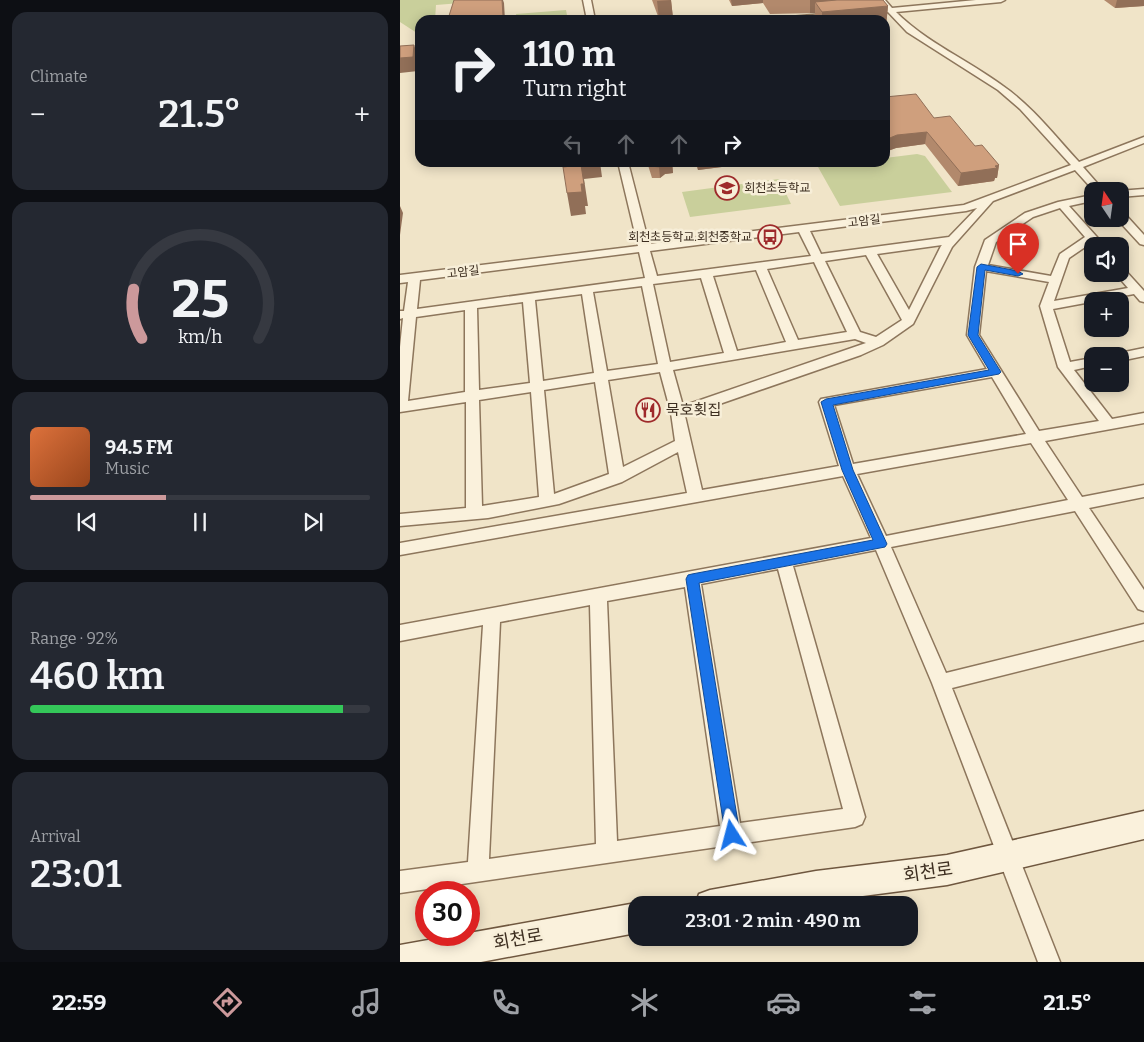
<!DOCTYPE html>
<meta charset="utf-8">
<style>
body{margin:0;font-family:Bitter,"Noto Sans KR",serif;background:#242831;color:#f1f3f6;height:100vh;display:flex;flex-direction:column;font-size:19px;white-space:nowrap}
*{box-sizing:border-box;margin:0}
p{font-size:16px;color:#9ea1a6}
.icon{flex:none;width:28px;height:28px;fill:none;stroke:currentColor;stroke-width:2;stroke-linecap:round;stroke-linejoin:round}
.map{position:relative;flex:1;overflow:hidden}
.sheet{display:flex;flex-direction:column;gap:12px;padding:12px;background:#0d0f14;width:400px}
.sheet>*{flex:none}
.top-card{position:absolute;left:15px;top:15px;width:475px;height:152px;border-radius:15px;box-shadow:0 2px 12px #0003;background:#171b24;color:#f1f3f6;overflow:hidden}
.needle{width:32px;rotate:347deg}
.tools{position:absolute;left:684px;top:182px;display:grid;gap:10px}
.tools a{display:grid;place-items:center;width:45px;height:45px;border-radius:10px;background:#171b24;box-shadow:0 2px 12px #0003;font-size:25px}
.speed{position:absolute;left:15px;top:881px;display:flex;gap:10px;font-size:25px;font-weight:700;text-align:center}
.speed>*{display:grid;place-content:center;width:65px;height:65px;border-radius:50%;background:#171b24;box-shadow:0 2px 12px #0003;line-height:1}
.speed .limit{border:8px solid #d22;background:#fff;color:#111}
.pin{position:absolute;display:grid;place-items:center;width:42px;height:42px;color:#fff;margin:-51px -21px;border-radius:50% 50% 50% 0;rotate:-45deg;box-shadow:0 0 5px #0007}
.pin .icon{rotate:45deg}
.me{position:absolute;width:55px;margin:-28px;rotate:351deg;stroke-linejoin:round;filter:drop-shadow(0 0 4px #0008)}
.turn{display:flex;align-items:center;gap:18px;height:105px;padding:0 25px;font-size:22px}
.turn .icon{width:65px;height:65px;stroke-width:2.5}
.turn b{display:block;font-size:35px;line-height:42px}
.lanes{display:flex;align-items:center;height:48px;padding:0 25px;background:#0003;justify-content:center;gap:25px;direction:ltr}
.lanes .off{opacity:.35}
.big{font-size:38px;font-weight:600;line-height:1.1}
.sheet .tile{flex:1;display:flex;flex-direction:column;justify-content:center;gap:8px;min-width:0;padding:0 18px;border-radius:15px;background:#242831}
.sheet .dial{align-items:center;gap:0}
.dial svg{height:130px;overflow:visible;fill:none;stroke:#363941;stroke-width:7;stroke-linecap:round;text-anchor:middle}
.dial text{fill:#f1f3f6;stroke:none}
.song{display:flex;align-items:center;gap:15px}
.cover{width:60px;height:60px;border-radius:8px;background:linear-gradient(135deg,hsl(20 70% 55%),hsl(20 70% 35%))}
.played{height:5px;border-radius:2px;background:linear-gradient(90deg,#cc999b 40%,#363941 40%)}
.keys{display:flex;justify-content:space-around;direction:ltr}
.heat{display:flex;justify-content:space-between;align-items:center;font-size:28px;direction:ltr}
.charge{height:8px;border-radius:4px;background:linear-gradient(90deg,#34c759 92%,#363941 0)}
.trip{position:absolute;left:228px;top:896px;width:290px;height:50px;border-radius:15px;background:#171b24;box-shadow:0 2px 12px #0003;font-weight:600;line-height:50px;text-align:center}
.tab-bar{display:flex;height:80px;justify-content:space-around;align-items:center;background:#090b0e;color:#9ea1a6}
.tab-bar .icon{width:35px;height:35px}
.tab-bar .on{color:#cc999b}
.tab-bar b{font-size:22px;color:#f1f3f6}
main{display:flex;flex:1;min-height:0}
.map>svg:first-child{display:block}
.green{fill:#c9cf9b}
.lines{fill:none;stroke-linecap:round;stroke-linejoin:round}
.minor-casing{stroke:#8d765c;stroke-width:3}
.secondary-casing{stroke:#6f573f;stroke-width:3}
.minor{fill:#faf1dc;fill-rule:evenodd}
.secondary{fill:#faf1dc;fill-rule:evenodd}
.wall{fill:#b2896c}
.shaded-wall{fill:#916f58}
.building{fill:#cf9f7d;stroke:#916f58}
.route{fill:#1a73e8;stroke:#114b97}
.labels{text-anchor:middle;stroke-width:5;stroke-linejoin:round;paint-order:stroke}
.far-poi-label{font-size:12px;fill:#3d2e20;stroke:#f7eed8;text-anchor:start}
.far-street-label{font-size:12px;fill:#3d2e20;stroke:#f7eed8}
.poi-label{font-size:15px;fill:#3d2e20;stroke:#f7eed8;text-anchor:start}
.near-street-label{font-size:18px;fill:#3d2e20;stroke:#f7eed8}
</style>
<main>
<section class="sheet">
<div class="tile"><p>Climate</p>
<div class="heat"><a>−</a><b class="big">21.5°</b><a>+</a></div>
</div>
<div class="tile dial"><svg viewBox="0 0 100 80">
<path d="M14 69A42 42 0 1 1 86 69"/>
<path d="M14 69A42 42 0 0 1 9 39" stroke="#cc999b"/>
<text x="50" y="56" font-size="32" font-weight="700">25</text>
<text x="50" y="72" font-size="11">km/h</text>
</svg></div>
<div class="tile">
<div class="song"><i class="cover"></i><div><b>94.5 FM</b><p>Music</p></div></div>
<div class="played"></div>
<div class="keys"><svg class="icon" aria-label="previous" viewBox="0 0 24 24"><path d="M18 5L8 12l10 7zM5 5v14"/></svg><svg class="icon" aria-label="pause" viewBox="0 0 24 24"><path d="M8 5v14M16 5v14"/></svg><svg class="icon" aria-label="next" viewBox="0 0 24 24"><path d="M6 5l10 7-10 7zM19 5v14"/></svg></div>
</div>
<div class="tile"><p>Range · 92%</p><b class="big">460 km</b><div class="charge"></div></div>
<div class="tile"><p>Arrival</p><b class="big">23:01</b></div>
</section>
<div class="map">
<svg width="744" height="962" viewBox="0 0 744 962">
<rect width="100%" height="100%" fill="#f0e4c8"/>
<path class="green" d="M0 0H98L36 5 35 20H20V35L0 22Z
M166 10 168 20H117L116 14Z
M517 154 525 156 552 192 440 206 418 167 451 162H485V158Z
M379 179 391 204 290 217 282 192Z"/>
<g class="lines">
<g class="minor-casing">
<path id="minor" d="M183 0H191L195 20H187Z
M477 0H485L492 8 576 0H605L601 2 496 12C527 43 568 60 603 86 632 106 655 136 679 162L744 137V143L683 167 704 191H694L675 170 593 201 552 247 513 324 483 345 461 355 285 416 302 490 439 466 419 402 421 399 587 369 567 335 575 267 585 240 625 213 658 202 692 195V201L669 206 705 246H693L691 243 669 258 654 301 728 288 716 274H720V267L724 269 744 291V302L740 301 734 294 653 309 670 362 692 358V366L674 370 712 419 744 413V423L645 441 682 497 744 485V497L689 508 744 590V611L738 609 675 511 491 547 546 673 744 624V640L552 688 660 962H638L532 683 476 550 393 566 465 817 462 824 455 827 0 893V871L68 862 83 625 0 641V625L471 538 443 476 0 555V543L287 493 278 452 222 482 159 504 88 518 0 526V514L66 508V402L0 412V347L3 318 0 319V311H4L8 282 0 283V275L238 246 218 162H228L249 244 564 205 671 165 620 109 598 90 507 32 488 12 465 14V10L484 8ZM577 208 549 237 421 254 410 231 566 211ZM660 208 685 237 660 254 651 276 588 265 596 242 633 217ZM399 232 411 256 257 276 250 251ZM542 245 541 246 509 310 477 254ZM239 252 245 278 17 309 20 280ZM466 255 502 320 476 337 460 332 425 261ZM414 262 447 332 398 340 367 269ZM356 270 386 342 337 351 313 276ZM586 271 649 282 640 306 658 367 699 421 639 431 579 335ZM301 278 324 353 270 362 253 284ZM242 286 258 364 207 371 193 292ZM182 294 194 373 143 381 135 300ZM123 302 130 383 79 390 77 308ZM65 310V392L8 401 16 317ZM455 339 466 343 283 406 273 370ZM260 372 271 413 275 441 223 467 208 380ZM592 377 626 434 453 464 434 405ZM195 382 209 474 154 494 144 390ZM131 392 139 497 82 506 79 400ZM631 443 668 500 486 536 457 474ZM378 569 443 809 340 823 301 584ZM285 587 320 826 217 841 207 601ZM190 605 196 844 89 859 100 622Z
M435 13H438V17L405 20H375L379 18Z
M20 51V55L0 58V52Z
M744 189V195L720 197V191H718Z
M720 212 724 213 744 235V245L740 244 717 219H720Z
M744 348V356L720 361V356H714L715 354Z"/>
</g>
<g class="secondary-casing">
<path id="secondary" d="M744 811V839L547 885 394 905H295L299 894 310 890 416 871 547 855Z
M236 903 242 905H236V933L81 962H0V945L56 935H69V933Z"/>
</g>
<use href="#minor" class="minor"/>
<use href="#secondary" class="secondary"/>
</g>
<path class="wall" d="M252 0H271L273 18 259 19Z
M329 0H483L488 6 486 26H485V20H415V13L370 14 363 3 332 6Z
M704 0H744V6L715 8Z
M485 97 534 118 575 146 599 165 597 178H595L594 181 558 186 525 144 496 148 485 152Z
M247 162H272L273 173 265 174 260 178H252Z
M295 162H361L298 170Z"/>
<path class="shaded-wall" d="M102 0H103L104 3 105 20H55Z
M271 0 273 18 259 19 257 1Z
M331 0H363V3L332 6Z
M410 0H473L415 2V13H410Z
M717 0H744V6L715 8Z
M488 6 486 26H485V20H422V12Z
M14 45 19 59 18 71 0 73V58Z
M489 58 487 79H485V82V59Z
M527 132 525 144 496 148 485 152 486 140 497 135Z
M194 162H200L202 177 184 179 188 206H185L186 214 171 216 167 193 172 165Z
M272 162 273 173 265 174 260 178 259 167 264 163Z
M297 162H361L298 170Z
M599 165 597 178H595L594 181 558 186 561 173Z
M0 206 3 213 0 235Z"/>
<path class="building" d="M54 0H102L103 16 55 20 48 19Z
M437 0H483L488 6 422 12 415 2Z
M14 45 13 57 0 58V46Z
M485 53 489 58 485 59Z
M20 79V94H19Z
M516 94 534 118 550 116 575 146 582 145 599 165 595 166 597 168 561 173 527 132 497 135 485 140V97Z
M171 162H194L172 165Z
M249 162H266L264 163 259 167 251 166Z
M181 165 184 184H181L182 192 167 193 163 167Z"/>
<path class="route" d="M581 264 618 271 623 274 618 276 585 270 578 335 601 372 599 374 433 405 453 470 487 544 485 547 299 583 340 835 337 840 332 843 326 840 286 579 288 575 292 574 473 540 442 470 421 402 426 399 589 370 568 335 577 267Z"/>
<defs>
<g id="school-ring" transform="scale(1.25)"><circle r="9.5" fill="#f7eed8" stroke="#9e2a2b" stroke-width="1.5"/><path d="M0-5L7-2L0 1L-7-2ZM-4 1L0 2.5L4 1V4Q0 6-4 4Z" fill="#9e2a2b"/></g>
<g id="bus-ring" transform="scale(1.25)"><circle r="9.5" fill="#f7eed8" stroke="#9e2a2b" stroke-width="1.5"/><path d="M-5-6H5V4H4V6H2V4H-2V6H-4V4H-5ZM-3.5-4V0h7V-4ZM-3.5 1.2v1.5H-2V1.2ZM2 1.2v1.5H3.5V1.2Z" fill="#9e2a2b"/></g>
<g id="restaurant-ring" transform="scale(1.25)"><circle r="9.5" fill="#f7eed8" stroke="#9e2a2b" stroke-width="1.5"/><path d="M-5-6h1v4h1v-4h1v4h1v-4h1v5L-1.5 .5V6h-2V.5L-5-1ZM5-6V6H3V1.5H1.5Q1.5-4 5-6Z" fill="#9e2a2b"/></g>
</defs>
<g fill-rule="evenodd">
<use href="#school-ring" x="327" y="188"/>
<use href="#bus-ring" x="370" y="237"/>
<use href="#restaurant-ring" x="248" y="410"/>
</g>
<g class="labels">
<g class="far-poi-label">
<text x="344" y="192">회천초등학교</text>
<text x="352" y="241" text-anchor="end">회천초등학교.회천중학교</text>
</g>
<g class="far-street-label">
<text transform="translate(464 221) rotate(-7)" y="4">고암길</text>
<text transform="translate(63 272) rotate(-7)" y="4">고암길</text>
</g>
<g class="poi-label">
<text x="266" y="415">묵호횟집</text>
</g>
<g class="near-street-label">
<text transform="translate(528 872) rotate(-8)" y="6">회천로</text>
<text transform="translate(118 939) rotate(-10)" y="6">회천로</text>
</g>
</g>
</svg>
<div class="tools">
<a><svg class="needle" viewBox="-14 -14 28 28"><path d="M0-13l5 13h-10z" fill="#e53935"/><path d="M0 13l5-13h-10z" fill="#9ea1a6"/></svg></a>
<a><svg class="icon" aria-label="sound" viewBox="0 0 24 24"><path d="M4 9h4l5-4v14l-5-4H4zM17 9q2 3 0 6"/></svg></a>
<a>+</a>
<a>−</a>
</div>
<div class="speed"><div class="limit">30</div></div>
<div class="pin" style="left:618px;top:274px;background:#d93025"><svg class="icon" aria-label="arrive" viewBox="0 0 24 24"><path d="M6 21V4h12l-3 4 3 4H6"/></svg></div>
<svg class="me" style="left:332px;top:835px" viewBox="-20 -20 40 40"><path d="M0-17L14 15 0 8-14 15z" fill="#1a73e8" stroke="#fff" stroke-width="4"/></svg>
<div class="trip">23:01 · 2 min · 490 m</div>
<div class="top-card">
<div class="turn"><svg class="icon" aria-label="right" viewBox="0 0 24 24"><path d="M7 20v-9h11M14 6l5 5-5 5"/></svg><div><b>110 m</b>Turn right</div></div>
<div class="lanes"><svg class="icon off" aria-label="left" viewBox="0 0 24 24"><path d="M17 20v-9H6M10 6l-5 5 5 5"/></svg><svg class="icon off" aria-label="ahead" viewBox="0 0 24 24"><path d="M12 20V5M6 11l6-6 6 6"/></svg><svg class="icon off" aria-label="ahead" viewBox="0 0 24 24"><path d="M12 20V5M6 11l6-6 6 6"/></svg><svg class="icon" aria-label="right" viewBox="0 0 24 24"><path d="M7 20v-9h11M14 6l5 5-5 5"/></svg></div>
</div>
</div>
</main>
<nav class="tab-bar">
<b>22:59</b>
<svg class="icon on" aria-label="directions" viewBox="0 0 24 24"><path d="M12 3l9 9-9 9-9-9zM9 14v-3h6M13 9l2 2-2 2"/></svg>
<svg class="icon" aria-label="music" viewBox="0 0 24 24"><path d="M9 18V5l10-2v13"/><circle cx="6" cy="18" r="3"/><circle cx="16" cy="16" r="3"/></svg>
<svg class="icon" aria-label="phone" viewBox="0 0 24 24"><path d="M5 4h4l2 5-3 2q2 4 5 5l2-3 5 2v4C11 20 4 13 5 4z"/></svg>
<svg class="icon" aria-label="climate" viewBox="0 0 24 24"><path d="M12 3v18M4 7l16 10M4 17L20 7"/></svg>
<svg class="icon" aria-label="car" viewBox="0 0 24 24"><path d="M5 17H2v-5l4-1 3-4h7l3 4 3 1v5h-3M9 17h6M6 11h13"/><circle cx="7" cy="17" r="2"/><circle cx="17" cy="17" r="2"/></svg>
<svg class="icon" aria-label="filters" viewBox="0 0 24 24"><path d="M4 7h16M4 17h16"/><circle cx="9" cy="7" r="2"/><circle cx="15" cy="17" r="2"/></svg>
<b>21.5°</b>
</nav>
